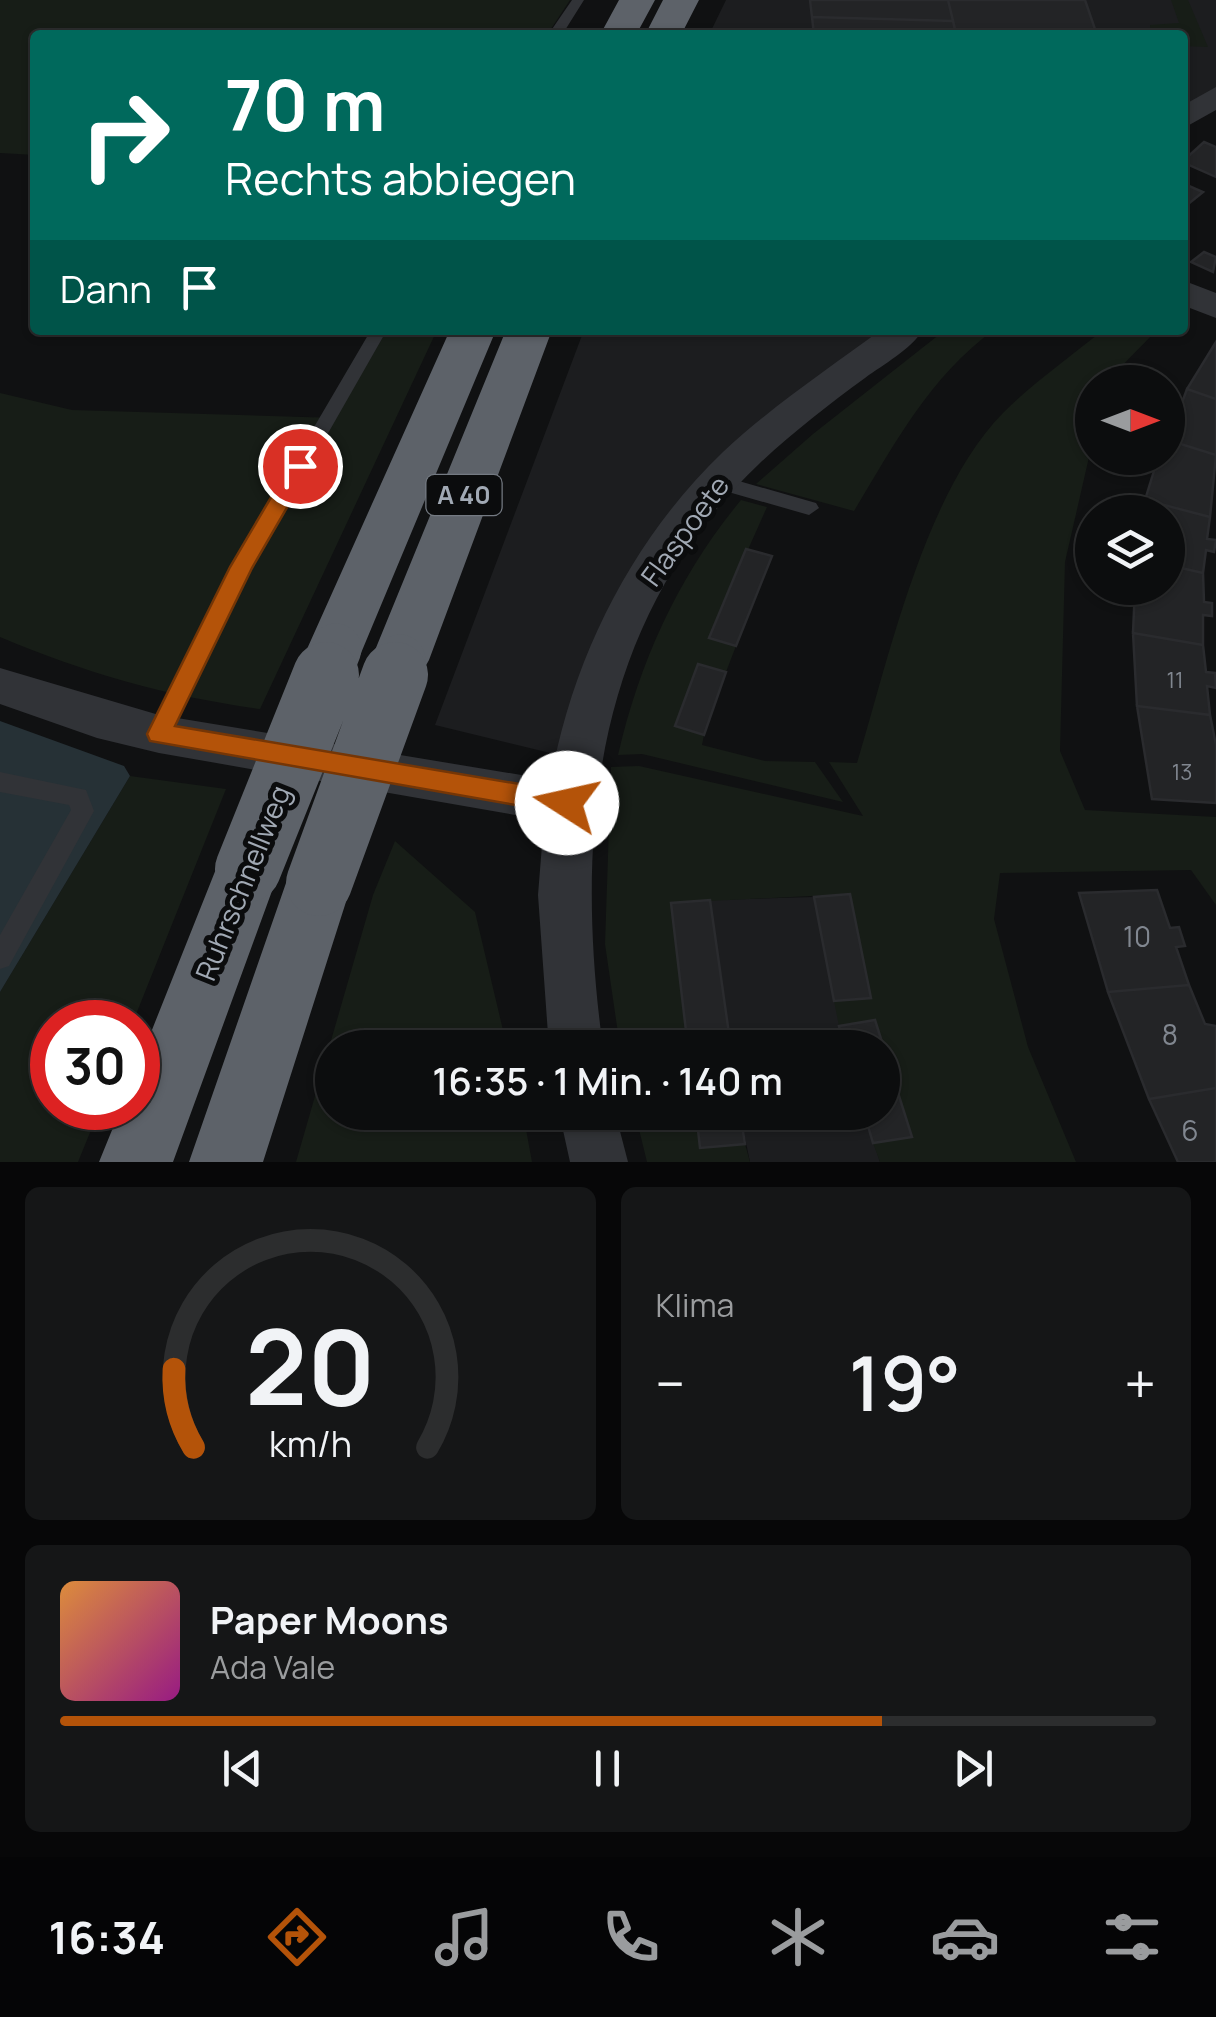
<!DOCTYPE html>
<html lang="de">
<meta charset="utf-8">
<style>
body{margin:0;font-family:Manrope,sans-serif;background:#151617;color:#f1f3f6;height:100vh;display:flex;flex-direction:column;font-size:38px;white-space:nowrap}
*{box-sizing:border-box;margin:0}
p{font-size:32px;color:#9a9c9e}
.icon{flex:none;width:55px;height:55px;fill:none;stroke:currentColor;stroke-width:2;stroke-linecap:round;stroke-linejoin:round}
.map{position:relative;height:1162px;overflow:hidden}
.sheet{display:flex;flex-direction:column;gap:25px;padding:25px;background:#070708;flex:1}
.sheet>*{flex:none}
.hud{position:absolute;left:30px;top:30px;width:1158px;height:305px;border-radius:10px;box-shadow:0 2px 8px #0004,0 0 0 2px #2c2d2e;background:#00695c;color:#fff;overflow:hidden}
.needle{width:65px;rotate:90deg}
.controls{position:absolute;left:1075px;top:365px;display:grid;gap:20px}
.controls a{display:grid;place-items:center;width:110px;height:110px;border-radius:50%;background:#0c0d0e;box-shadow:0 2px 8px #0004,0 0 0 2px #2c2d2e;font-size:50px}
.speed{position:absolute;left:30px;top:1000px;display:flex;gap:20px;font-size:50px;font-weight:700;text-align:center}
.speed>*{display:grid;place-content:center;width:130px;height:130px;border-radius:50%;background:#0c0d0e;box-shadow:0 2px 8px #0004,0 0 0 2px #2c2d2e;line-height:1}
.speed .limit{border:15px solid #d22;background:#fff;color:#111}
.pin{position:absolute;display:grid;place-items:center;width:85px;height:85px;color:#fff;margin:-42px;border:5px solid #fff;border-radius:50%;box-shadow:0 2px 10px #0007}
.me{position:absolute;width:110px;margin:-55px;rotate:280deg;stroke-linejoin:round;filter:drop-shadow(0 0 8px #0008)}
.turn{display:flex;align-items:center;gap:35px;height:210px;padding:0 30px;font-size:45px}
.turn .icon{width:130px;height:130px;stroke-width:2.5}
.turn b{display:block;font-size:70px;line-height:85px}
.then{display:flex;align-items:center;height:95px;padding:0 30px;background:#0003;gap:20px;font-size:38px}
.big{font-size:75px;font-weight:600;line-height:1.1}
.sheet .card{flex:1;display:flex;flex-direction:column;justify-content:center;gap:15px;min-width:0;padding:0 35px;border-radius:15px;background:#151617}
.sheet .dial{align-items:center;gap:0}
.dial svg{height:260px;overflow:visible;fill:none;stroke:#2c2d2e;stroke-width:7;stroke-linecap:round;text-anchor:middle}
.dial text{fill:#f1f3f6;stroke:none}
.song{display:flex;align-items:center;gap:30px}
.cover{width:120px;height:120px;border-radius:15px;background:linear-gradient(135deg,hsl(30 70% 55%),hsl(310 70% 35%))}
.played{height:10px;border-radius:5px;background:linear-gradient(90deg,#b45309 75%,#2c2d2e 75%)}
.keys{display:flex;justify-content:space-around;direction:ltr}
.heat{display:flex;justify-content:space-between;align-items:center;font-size:55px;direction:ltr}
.sheet .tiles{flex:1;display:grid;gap:25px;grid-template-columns:1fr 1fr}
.card:last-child{grid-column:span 2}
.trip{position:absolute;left:315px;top:1030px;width:585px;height:100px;border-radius:50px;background:#0c0d0e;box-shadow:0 2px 8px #0004,0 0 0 2px #2c2d2e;font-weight:600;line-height:100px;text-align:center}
.menu{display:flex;height:160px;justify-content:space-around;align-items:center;background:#050506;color:#9a9c9e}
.menu .icon{width:70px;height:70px}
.menu .active{color:#b45309}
.menu b{font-size:45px;color:#f1f3f6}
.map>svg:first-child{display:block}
.built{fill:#1c1d1f}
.green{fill:#171d17}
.water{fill:#263136}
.building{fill:#232426;stroke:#2a2b2e;stroke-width:2.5}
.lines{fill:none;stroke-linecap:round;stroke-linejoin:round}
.service{fill:#313337;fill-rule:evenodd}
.minor{fill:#313337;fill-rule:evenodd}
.motorway{fill:#5d6269;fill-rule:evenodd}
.motorway-bridge-far1{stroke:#5d6269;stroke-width:51}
.motorway-bridge{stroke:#5d6269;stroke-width:66}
.route{fill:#b45309;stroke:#753606;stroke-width:2.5}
.labels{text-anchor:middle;stroke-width:10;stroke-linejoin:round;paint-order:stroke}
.number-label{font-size:22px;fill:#818790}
.shield{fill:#0b0c0d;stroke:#747a82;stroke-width:2.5}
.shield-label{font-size:25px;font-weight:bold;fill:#a1a9b4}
.street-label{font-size:28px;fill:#a1a9b4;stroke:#0b0c0d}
.near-number-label{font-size:28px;fill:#818790}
</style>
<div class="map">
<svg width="1216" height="1162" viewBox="0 0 1216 1162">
<rect width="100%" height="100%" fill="#101112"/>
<path class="built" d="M726 0H1216V96L1183 120 1182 35H709Z
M584 330H905L696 507 575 759 435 725Z
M814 897 845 1047H731L710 900Z
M740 1113H864L880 1162H750Z"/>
<path class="green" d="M0 0H570L547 35H35V155L0 153Z
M1171 0H1188L1208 47 1183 46 1182 35H1151L1150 25 1179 23Z
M387 330H437L260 709C166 696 88 674 0 637V393L72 410 336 418Z
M945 330H994C930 376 894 445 854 511L756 484 813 434Z
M1103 330H1157L1106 382H1092V444L1065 562 1060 751 1085 810 1216 817V905L1191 870 1000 873 994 919 1028 1047 1076 1162H880L873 1143 912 1136 875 1020 839 1026 834 1001 871 998 850 894 671 903 688 1047H620L605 944 611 767 639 766 863 816 829 762 857 763C889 657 925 492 1003 413 1033 383 1070 357 1103 330Z
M741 500 767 507 709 637 736 646 726 672 698 664 675 725 704 735 702 745 765 761 815 762 843 802 642 754 618 755C640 660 679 575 741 500Z
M130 776 226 789 133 1022H52V1108H100L78 1162H0V992Z
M395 841 475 912 507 1047 332 1048V1112L523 1113 532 1162H296L373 895Z
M635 1113H696L701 1148 745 1144 750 1162H647Z"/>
<path class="water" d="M0 721 124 766 130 776 0 992Z"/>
<path class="building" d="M810 0H948L953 21 812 17Z
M948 0H1085L1097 35 956 33Z
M812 17 953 21 956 35H814Z
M1204 142 1216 147V177L1182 162Z
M1182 183 1203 192 1182 209Z
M1204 252 1216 257 1213 272 1191 262Z
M1216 342V399L1187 389Z
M1187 389 1216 399V455L1168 440Z
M1168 440 1216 455 1210 517 1145 500 1158 458H1168Z
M1145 500 1210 517 1207 539 1216 540 1214 552 1206 550 1203 573 1168 565V512H1143Z
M746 549 772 556 736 646 709 638Z
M1168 565 1203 573 1204 602 1212 603V616L1203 615V645L1133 633 1135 588H1168Z
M1133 633 1203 645 1206 672 1215 673 1216 688 1207 686 1210 715 1137 706Z
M698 664 726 672 704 735 675 726Z
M1137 706 1210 715 1216 745V803L1152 799Z
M1157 890 1170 928 1179 927 1185 946 1176 947 1189 985 1108 992 1079 893Z
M850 894 871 998 834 1001 814 897Z
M710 900 731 1048H688L671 903Z
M1189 985 1205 1024 1216 1026V1088L1149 1099 1108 992Z
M875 1020 912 1137 873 1143 864 1112H882V1048H845L839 1026Z
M1216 1088V1162H1178L1149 1099Z
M696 1112H740L745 1144 700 1148Z"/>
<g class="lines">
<path class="service" d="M572 0H584L562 35H548Z
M371 330H387L251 568 167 740 159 743 151 740 148 734 232 567Z
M718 475 816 503 819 508 809 515 711 487 709 482Z
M0 772 86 790 94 811 9 966 0 969V935L71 810 69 805 0 792Z"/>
<path class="minor" d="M1216 87V110L1182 129V106Z
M1182 280 1216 293V318L1182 305Z
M881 330H923C910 350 884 364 865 378 828 405 792 433 759 464 593 621 574 834 603 1048H549L538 895 544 820 159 753 97 738 0 704V668L159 715 551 780C572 658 633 538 723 452 772 406 828 369 881 330Z
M559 1112H615L628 1162H570Z"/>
<path class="motorway" d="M619 0H655L636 35H600Z
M663 0H699L681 35H645Z
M450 330H496L356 665 336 672 316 665 307 649Z
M506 330H552L429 660 420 676 400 683 380 676 371 660Z
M248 840 271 849 280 869 173 1162H99L121 1108H138V1065L216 869 225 849Z
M319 854 342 862 352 883 263 1162H189L286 883 296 862Z"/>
<path class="motorway-bridge-far1" d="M325 677 336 649
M394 677 400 660"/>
<path class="motorway-bridge" d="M248 869 326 675
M319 883 395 675"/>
</g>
<path class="route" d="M300 458 311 466 252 568 175 726 567 792 576 795 580 803 576 811 567 814 150 741 147 734 230 567 293 460Z"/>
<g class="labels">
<g class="number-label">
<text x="1175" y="688">11</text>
<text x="1182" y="780">13</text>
</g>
<rect class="shield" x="426.5" y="475" width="75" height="40" rx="8"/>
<g class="shield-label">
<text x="464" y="504">A 40</text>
</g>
<g class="street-label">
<text transform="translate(685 531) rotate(-54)" y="10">Flaspoete</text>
<text transform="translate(243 883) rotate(-68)" y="10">Ruhrschnellweg</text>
</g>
<g class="near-number-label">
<text x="1137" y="947">10</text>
<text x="1170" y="1045">8</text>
<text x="1190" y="1141">6</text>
</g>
</g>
</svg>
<div class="controls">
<a><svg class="needle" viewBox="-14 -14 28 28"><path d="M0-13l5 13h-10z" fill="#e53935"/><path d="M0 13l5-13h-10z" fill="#9a9c9e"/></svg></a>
<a><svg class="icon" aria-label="layers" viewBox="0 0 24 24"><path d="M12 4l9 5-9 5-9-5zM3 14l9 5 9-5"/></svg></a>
</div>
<div class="speed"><div class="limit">30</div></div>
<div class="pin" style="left:300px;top:466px;background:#d93025"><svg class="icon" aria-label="arrive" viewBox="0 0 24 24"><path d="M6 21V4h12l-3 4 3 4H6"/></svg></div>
<svg class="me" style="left:567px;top:803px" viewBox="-20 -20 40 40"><circle r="19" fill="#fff"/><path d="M0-13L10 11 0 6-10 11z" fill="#b45309"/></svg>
<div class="trip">16:35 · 1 Min. · 140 m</div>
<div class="hud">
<div class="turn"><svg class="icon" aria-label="right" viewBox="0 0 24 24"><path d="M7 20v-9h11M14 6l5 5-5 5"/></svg><div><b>70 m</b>Rechts abbiegen</div></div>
<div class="then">Dann<svg class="icon" aria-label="arrive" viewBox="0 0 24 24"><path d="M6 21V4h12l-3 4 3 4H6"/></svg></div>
</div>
</div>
<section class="sheet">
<div class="tiles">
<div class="card dial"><svg viewBox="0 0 100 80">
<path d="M14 69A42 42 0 1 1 86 69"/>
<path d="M14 69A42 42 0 0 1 8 45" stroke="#b45309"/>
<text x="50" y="56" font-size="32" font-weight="700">20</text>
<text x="50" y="72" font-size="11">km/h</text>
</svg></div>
<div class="card"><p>Klima</p>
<div class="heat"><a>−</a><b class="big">19°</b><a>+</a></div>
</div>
<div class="card">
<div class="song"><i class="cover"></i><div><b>Paper Moons</b><p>Ada Vale</p></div></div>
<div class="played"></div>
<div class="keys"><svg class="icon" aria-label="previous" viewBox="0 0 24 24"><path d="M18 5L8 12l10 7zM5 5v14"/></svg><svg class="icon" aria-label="pause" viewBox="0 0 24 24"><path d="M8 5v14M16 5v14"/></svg><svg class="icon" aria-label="next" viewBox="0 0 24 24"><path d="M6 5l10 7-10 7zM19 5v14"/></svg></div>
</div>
</div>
</section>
<nav class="menu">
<b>16:34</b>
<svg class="icon active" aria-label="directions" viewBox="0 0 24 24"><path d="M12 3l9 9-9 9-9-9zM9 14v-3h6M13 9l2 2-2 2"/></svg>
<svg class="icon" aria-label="music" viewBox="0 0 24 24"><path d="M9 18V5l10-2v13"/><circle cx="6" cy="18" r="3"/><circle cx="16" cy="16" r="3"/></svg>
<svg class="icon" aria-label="phone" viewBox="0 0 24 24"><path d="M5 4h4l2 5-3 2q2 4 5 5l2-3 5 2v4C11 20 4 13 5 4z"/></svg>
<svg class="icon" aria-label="climate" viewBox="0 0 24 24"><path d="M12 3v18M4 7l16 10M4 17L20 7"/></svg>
<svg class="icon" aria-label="car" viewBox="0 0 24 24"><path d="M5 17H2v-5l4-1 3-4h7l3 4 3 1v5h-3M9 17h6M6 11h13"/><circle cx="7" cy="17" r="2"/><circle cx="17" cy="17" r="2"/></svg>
<svg class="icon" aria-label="filters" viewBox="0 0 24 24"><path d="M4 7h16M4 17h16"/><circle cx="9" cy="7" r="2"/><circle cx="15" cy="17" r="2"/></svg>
</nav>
